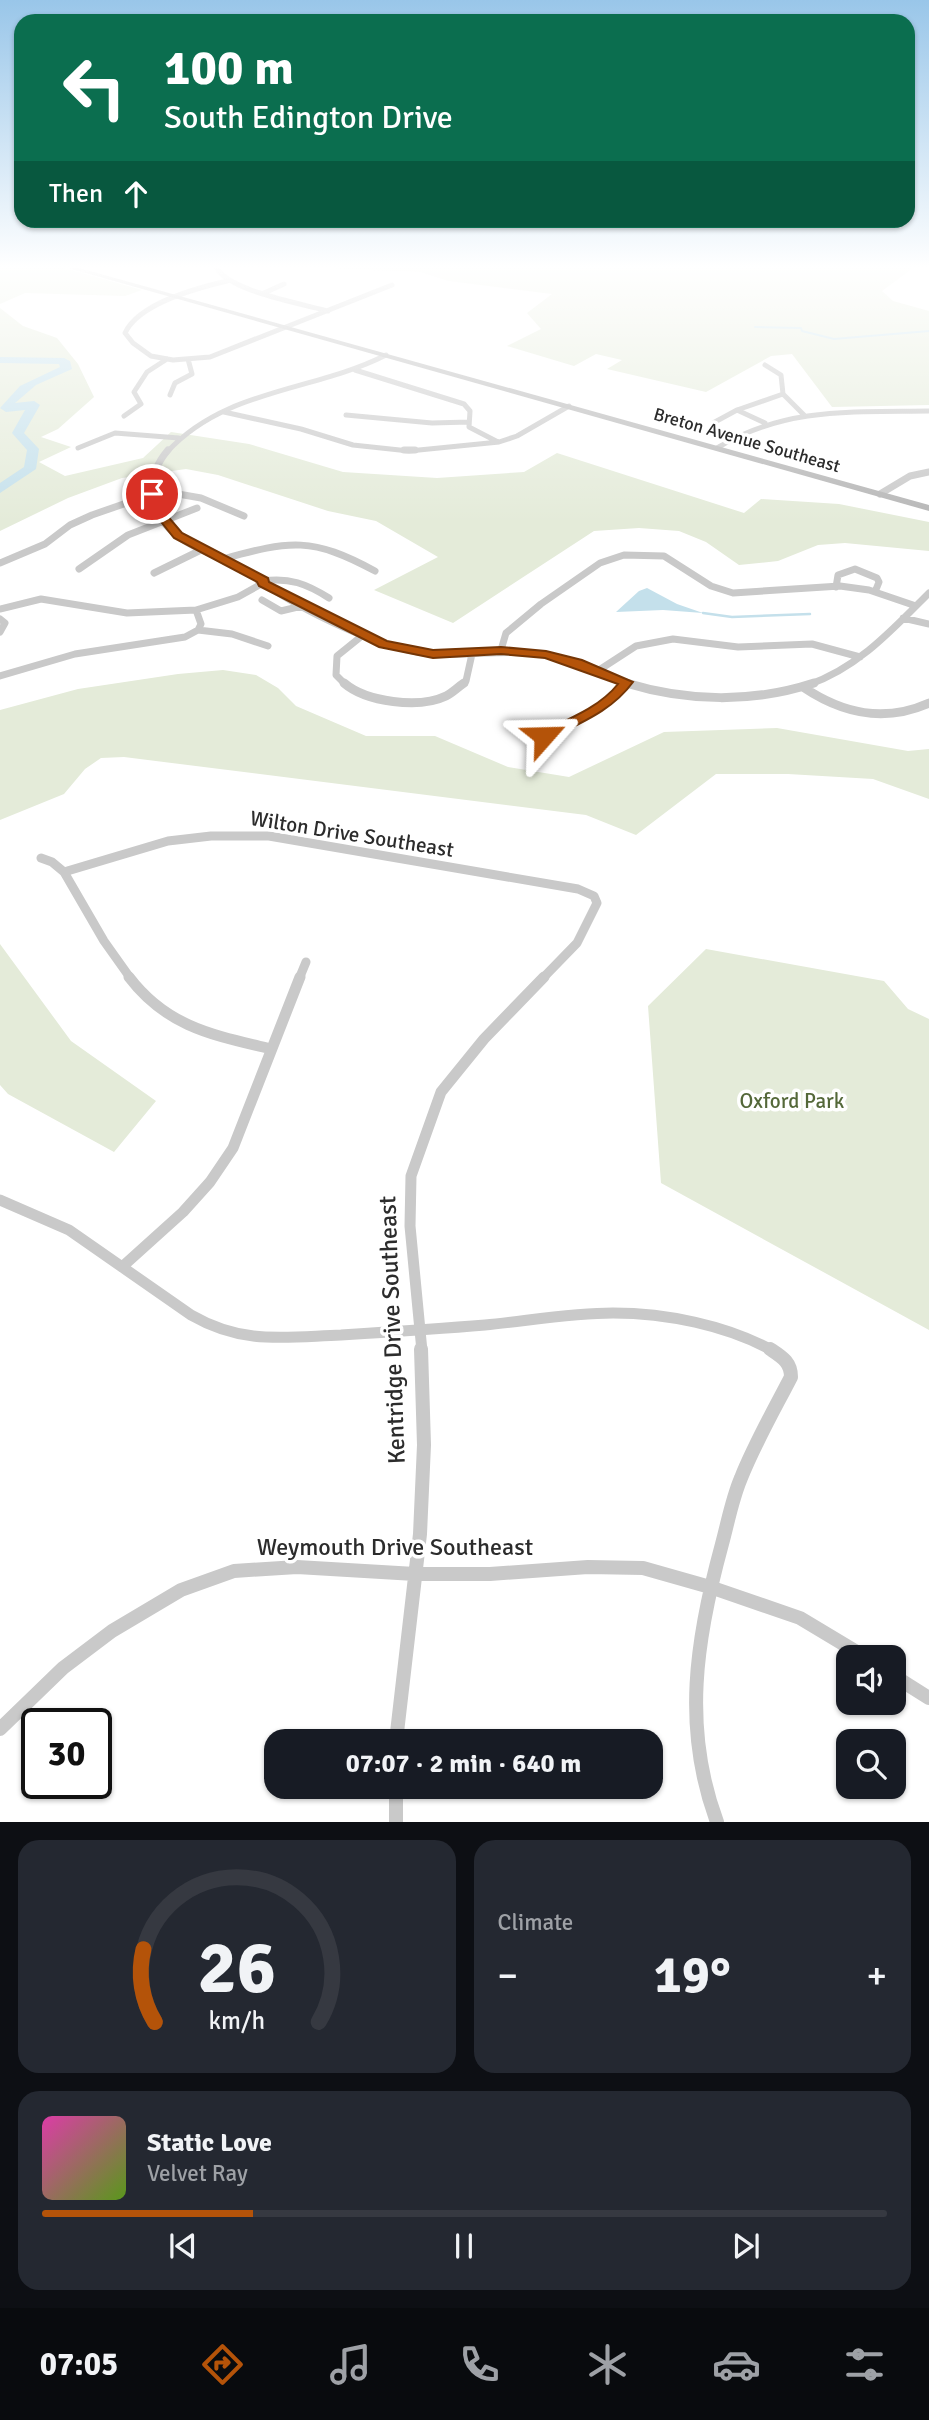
<!DOCTYPE html>
<meta charset="utf-8">
<style>
body{margin:0;font-family:Signika,sans-serif;background:#242831;color:#f1f3f6;height:100vh;display:flex;flex-direction:column;font-size:26px;white-space:nowrap}
*{box-sizing:border-box;margin:0}
p{font-size:23px;color:#9ea1a6}
.icon{flex:none;width:38px;height:38px;fill:none;stroke:currentColor;stroke-width:2;stroke-linecap:round;stroke-linejoin:round}
.map{position:relative;height:1822px;overflow:hidden}
.sheet{display:flex;flex-direction:column;gap:18px;padding:18px;background:#0d0f14;flex:1}
.sheet>*{flex:none}
.hud{position:absolute;left:14px;top:14px;width:901px;height:214px;border-radius:21px;box-shadow:0 2px 5px #0004;background:#0b6e4f;color:#fff;overflow:hidden}
.controls{position:absolute;left:836px;top:1645px;display:grid;gap:14px}
.controls a{display:grid;place-items:center;width:70px;height:70px;border-radius:14px;background:#171b24;box-shadow:0 2px 5px #0004;font-size:35px}
.speed{position:absolute;left:21px;top:1708px;display:flex;gap:14px;font-size:35px;font-weight:700;text-align:center}
.speed>*{display:grid;place-content:center;width:91px;height:91px;border-radius:50%;background:#171b24;box-shadow:0 2px 5px #0004;line-height:1}
.speed .limit{border:4px solid #111;border-radius:10px;background:#fff;color:#111}
.pin{position:absolute;display:grid;place-items:center;width:60px;height:60px;color:#fff;margin:-30px;border:4px solid #fff;border-radius:50%;box-shadow:0 2px 7px #0007}
.me{position:absolute;width:77px;margin:-38px;rotate:65deg;stroke-linejoin:round;filter:drop-shadow(0 0 5px #0008)}
.turn{display:flex;align-items:center;gap:24px;height:147px;padding:0 35px;font-size:32px}
.turn .icon{width:91px;height:91px;stroke-width:2.5}
.turn b{display:block;font-size:49px;line-height:60px}
.then{display:flex;align-items:center;height:66px;padding:0 35px;background:#0003;gap:14px;font-size:26px}
.big{font-size:52px;font-weight:700;line-height:1.1}
.sheet .card{flex:1;display:flex;flex-direction:column;justify-content:center;gap:10px;min-width:0;padding:0 24px;border-radius:21px;background:#242831}
.sheet .dial{align-items:center;gap:0}
.dial svg{height:182px;overflow:visible;fill:none;stroke:#363941;stroke-width:7;stroke-linecap:round;text-anchor:middle}
.dial text{fill:#f1f3f6;stroke:none}
.song{display:flex;align-items:center;gap:21px}
.cover{width:84px;height:84px;border-radius:10px;background:linear-gradient(135deg,hsl(320 70% 55%),hsl(90 70% 35%))}
.played{height:7px;border-radius:4px;background:linear-gradient(90deg,#b45309 25%,#363941 25%)}
.keys{display:flex;justify-content:space-around;direction:ltr}
.heat{display:flex;justify-content:space-between;align-items:center;font-size:38px;direction:ltr}
.sheet .tiles{flex:1;display:grid;gap:18px;grid-template-columns:1fr 1fr}
.card:last-child{grid-column:span 2}
.trip{position:absolute;left:264px;top:1729px;width:399px;height:70px;border-radius:21px;background:#171b24;box-shadow:0 2px 5px #0004;font-weight:700;line-height:70px;text-align:center}
.tabs{display:flex;height:112px;justify-content:space-around;align-items:center;background:#090b0e;color:#9ea1a6}
.tabs .icon{width:49px;height:49px}
.tabs .selected{color:#b45309}
.tabs b{font-size:32px;color:#f1f3f6}
.map>svg:first-child{display:block}
.green{fill:#e4ebd9}
.water{fill:#c4e0eb}
.lines{fill:none;stroke-linecap:round;stroke-linejoin:round}
.stream-far1{stroke:#c4e0eb;stroke-width:2}
.stream{stroke:#c4e0eb;stroke-width:2.5}
.river{fill:#c4e0eb;fill-rule:evenodd}
.minor-far4{stroke:#c9c9c9;stroke-width:5}
.minor-far3{stroke:#c9c9c9;stroke-width:7}
.minor-far2{stroke:#c9c9c9;stroke-width:9}
.minor-far1{stroke:#c9c9c9;stroke-width:11}
.minor{stroke:#c9c9c9;stroke-width:14}
.secondary{fill:#b6b6b6;fill-rule:evenodd}
.route{fill:#b45309;stroke:#753606;stroke-width:2}
.labels{text-anchor:middle;stroke-width:7;stroke-linejoin:round;paint-order:stroke}
.far-street-label{font-size:18px;fill:#2c2c2c;stroke:#fff}
.street-label{font-size:21px;fill:#2c2c2c;stroke:#fff}
.park-label{font-size:21px;fill:#546839;stroke:#fff}
.near-street-label{font-size:24px;fill:#2c2c2c;stroke:#fff}
</style>
<div class="map">
<svg width="929" height="1822" viewBox="0 0 929 1822">
<rect width="100%" height="100%" fill="#fff"/>
<path class="green" d="M0 268H64L142 290 125 296 25 293 0 304Z
M323 268H913L882 291 893 301 929 311V405L832 407 792 354 771 356 706 392 607 369 622 360 596 354 574 366 507 346 541 329 527 313 552 294 449 281 420 272Z
M0 308 23 326 57 338 78 364 94 397 58 429 41 437 71 447 39 462 65 476 143 458 171 432 249 444 343 472 437 478 524 472 557 453 744 513 761 499 839 504 929 522V551L845 543 818 545 778 561 739 565 706 542 679 531 639 528 594 531 453 623 374 590 438 557 376 521 328 511 218 475 186 469 122 478 68 498 0 531Z
M223 670 256 675 278 688 296 706 366 736H435L508 767 569 777 664 732 777 728 908 751 929 749V799L873 779 788 774H716L636 835 586 815 124 757 101 758 85 769 64 794 0 820V710L78 689 178 674Z
M0 944 71 1041 156 1101 114 1152 8 1094 0 1085Z
M706 949 884 981 908 1009 929 1019V1330L661 1183 648 1006Z"/>
<path class="water" d="M647 588 677 604 703 613 663 610 616 612 639 591Z"/>
<g class="lines">
<path class="stream-far1" d="M755 327 801 328 802 331 834 339 929 331"/>
<path class="stream" d="M703 613 732 617 810 614"/>
<path class="river" d="M0 357 64 358 70 361 72 369 36 385 15 403 34 401 40 405 24 433 39 449 36 469 0 493V483L24 467 27 450 12 433 25 410 6 412 0 408 20 386 60 367 59 364 0 363Z"/>
<path class="minor-far4" d="M217 268C229 291 302 304 328 311
M227 281C197 288 139 303 125 333L133 343 151 356 173 360 210 357 392 285
M264 293 284 284
M765 365 781 375 783 394 804 415
M355 370 464 404 470 411 469 427 498 442
M170 395 175 383 192 374 188 359
M737 410 765 423
M224 412 301 429 353 445 409 451 499 442 517 436 569 406
M346 415 432 423 469 422
M124 416 141 404 134 392 147 372 167 359
M713 423 737 410 783 394
M78 448 115 433 179 438
M717 448C785 407 852 412 929 411
M167 452C226 388 313 392 386 355"/>
<path class="minor-far3" d="M168 450C157 463 151 477 152 493 158 548 226 553 260 580 295 607 363 640 408 650 452 660 497 648 541 654 573 658 602 675 632 685
M404 450H415
M880 494 910 476 929 472
M223 559C291 540 312 537 375 571
M0 563 45 544 70 525 92 515 161 491 201 498 244 516
M79 569 128 535 197 508
M154 573 203 549
M263 581C289 577 307 584 329 598
M836 587 838 575 855 569 877 578 879 582 875 592
M262 600 281 611 306 605
M0 609 41 599 127 613 196 610
M903 618 929 624
M0 619 5 623 0 632
M198 630 232 634 268 646
M501 650 506 633 541 604 600 563 624 555 664 556 711 586 733 593 840 586 869 590 916 606
M596 672 636 646 673 639 738 647 812 644 860 657
M0 676 75 654 185 637 198 630 201 624 196 610 238 597 263 583
M346 685 336 675 337 656 363 635
M462 685 466 681 472 654
M808 685C858 668 893 629 929 593"/>
<path class="minor-far2" d="M344 683C366 702 419 709 446 696 452 693 458 687 464 683
M626 683C688 702 753 703 814 683
M803 687C843 714 884 723 929 703
M544 736 599 708 626 683
M41 858 52 862 64 872 104 941 131 979
M64 872 168 841 211 836H269L578 889 594 896 597 903 577 943 542 979
M299 979 306 962"/>
<path class="minor-far1" d="M129 977C167 1027 213 1035 271 1049
M0 1200 69 1230 191 1315C243 1345 284 1337 341 1335 389 1332 437 1329 485 1325 527 1321 571 1313 613 1313 665 1313 727 1325 773 1351
M122 1267 183 1212 210 1182 233 1148 300 977
M422 1351 410 1226 411 1176 441 1092 484 1039 544 977"/>
<path class="minor" d="M894 1676 929 1698
M0 1729 63 1668 112 1631 181 1590 234 1571 297 1567 415 1574H490L588 1567 643 1568 710 1587 800 1618 865 1657
M396 1741 420 1534 424 1445 421 1349
M396 1787V1822
M717 1822C682 1728 696 1639 722 1544 728 1522 732 1499 741 1478 755 1443 774 1410 791 1377 791 1362 782 1357 770 1349"/>
<path class="secondary" d="M68 268H79L929 505V511Z"/>
</g>
<linearGradient id="sky" x2="0" y2="1"><stop stop-color="#99c6e9"/><stop offset="0.51" stop-color="#fff"/><stop offset="1" stop-color="#fff" stop-opacity="0"/></linearGradient>
<rect width="929" height="523" fill="url(#sky)"/>
<path class="route" d="M152 491 156 492 165 513 182 533 268 578 269 582 387 641 433 650 501 647 546 651 582 660 633 682C612 711 580 723 549 739H539V733C566 720 599 708 618 684L545 658 501 654 433 658 379 647 259 586 257 582 174 538 154 513 146 494Z"/>
<g class="labels">
<g class="far-street-label">
<text transform="translate(747 440) rotate(16)" y="6">Breton Avenue Southeast</text>
</g>
<g class="street-label">
<text transform="translate(352 834) rotate(9)" y="7">Wilton Drive Southeast</text>
</g>
<g class="park-label">
<text x="792" y="1108">Oxford Park</text>
</g>
<g class="near-street-label">
<text transform="translate(392 1330) rotate(-92)" y="8">Kentridge Drive Southeast</text>
<text x="395" y="1555">Weymouth Drive Southeast</text>
</g>
</g>
</svg>
<div class="controls">
<a><svg class="icon" aria-label="sound" viewBox="0 0 24 24"><path d="M4 9h4l5-4v14l-5-4H4zM17 9q2 3 0 6"/></svg></a>
<a><svg class="icon" aria-label="search" viewBox="0 0 24 24"><circle cx="10" cy="10" r="6"/><path d="M15 15l6 6"/></svg></a>
</div>
<div class="speed"><div class="limit">30</div></div>
<div class="pin" style="left:152px;top:494px;background:#d93025"><svg class="icon" aria-label="arrive" viewBox="0 0 24 24"><path d="M6 21V4h12l-3 4 3 4H6"/></svg></div>
<svg class="me" style="left:544px;top:736px" viewBox="-20 -20 40 40"><path d="M0-17L14 15 0 8-14 15z" fill="#b45309" stroke="#fff" stroke-width="4"/></svg>
<div class="trip">07:07 · 2 min · 640 m</div>
<div class="hud">
<div class="turn"><svg class="icon" aria-label="left" viewBox="0 0 24 24"><path d="M17 20v-9H6M10 6l-5 5 5 5"/></svg><div><b>100 m</b>South Edington Drive</div></div>
<div class="then">Then<svg class="icon" aria-label="ahead" viewBox="0 0 24 24"><path d="M12 20V5M6 11l6-6 6 6"/></svg></div>
</div>
</div>
<section class="sheet">
<div class="tiles">
<div class="card dial"><svg viewBox="0 0 100 80">
<path d="M14 69A42 42 0 1 1 86 69"/>
<path d="M14 69A42 42 0 0 1 9 37" stroke="#b45309"/>
<text x="50" y="56" font-size="32" font-weight="700">26</text>
<text x="50" y="72" font-size="11">km/h</text>
</svg></div>
<div class="card"><p>Climate</p>
<div class="heat"><a>−</a><b class="big">19°</b><a>+</a></div>
</div>
<div class="card">
<div class="song"><i class="cover"></i><div><b>Static Love</b><p>Velvet Ray</p></div></div>
<div class="played"></div>
<div class="keys"><svg class="icon" aria-label="previous" viewBox="0 0 24 24"><path d="M18 5L8 12l10 7zM5 5v14"/></svg><svg class="icon" aria-label="pause" viewBox="0 0 24 24"><path d="M8 5v14M16 5v14"/></svg><svg class="icon" aria-label="next" viewBox="0 0 24 24"><path d="M6 5l10 7-10 7zM19 5v14"/></svg></div>
</div>
</div>
</section>
<nav class="tabs">
<b>07:05</b>
<svg class="icon selected" aria-label="directions" viewBox="0 0 24 24"><path d="M12 3l9 9-9 9-9-9zM9 14v-3h6M13 9l2 2-2 2"/></svg>
<svg class="icon" aria-label="music" viewBox="0 0 24 24"><path d="M9 18V5l10-2v13"/><circle cx="6" cy="18" r="3"/><circle cx="16" cy="16" r="3"/></svg>
<svg class="icon" aria-label="phone" viewBox="0 0 24 24"><path d="M5 4h4l2 5-3 2q2 4 5 5l2-3 5 2v4C11 20 4 13 5 4z"/></svg>
<svg class="icon" aria-label="climate" viewBox="0 0 24 24"><path d="M12 3v18M4 7l16 10M4 17L20 7"/></svg>
<svg class="icon" aria-label="car" viewBox="0 0 24 24"><path d="M5 17H2v-5l4-1 3-4h7l3 4 3 1v5h-3M9 17h6M6 11h13"/><circle cx="7" cy="17" r="2"/><circle cx="17" cy="17" r="2"/></svg>
<svg class="icon" aria-label="filters" viewBox="0 0 24 24"><path d="M4 7h16M4 17h16"/><circle cx="9" cy="7" r="2"/><circle cx="15" cy="17" r="2"/></svg>
</nav>
